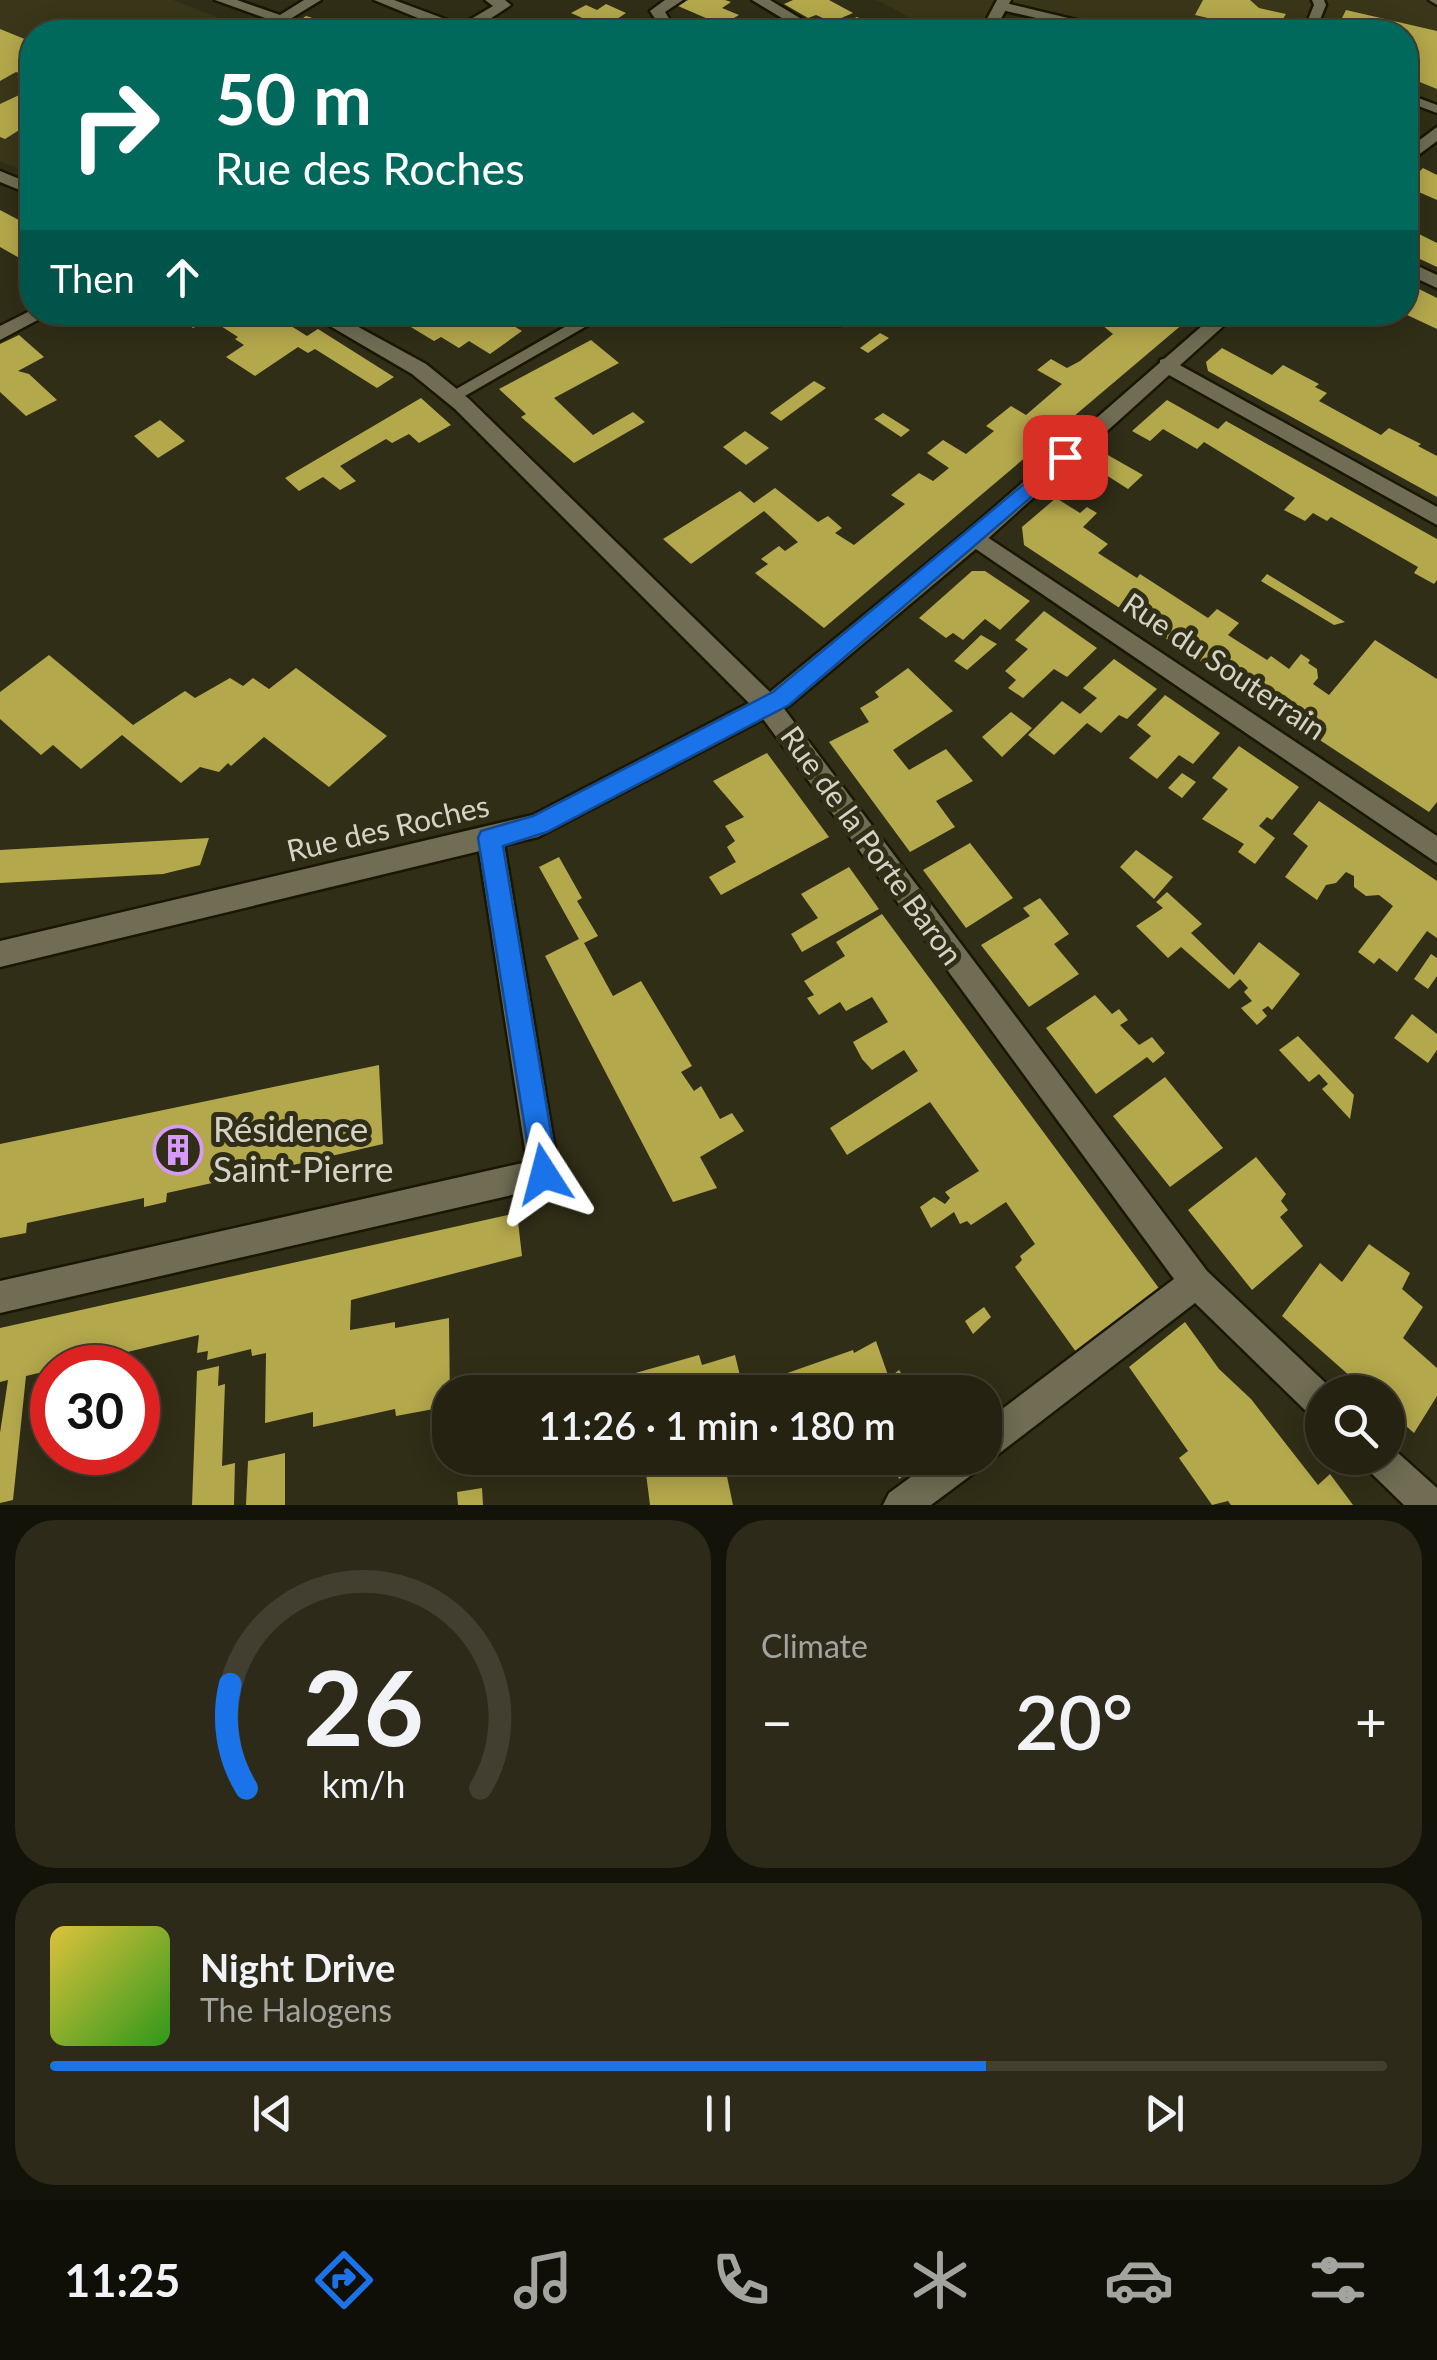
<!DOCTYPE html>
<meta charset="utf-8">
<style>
body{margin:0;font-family:Lato,sans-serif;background:#2d2a1a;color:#f1f3f6;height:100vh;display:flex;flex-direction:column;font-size:38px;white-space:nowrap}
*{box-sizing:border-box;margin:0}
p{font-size:32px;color:#a3a49f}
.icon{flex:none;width:55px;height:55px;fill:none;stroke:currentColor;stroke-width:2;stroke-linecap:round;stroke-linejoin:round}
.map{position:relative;height:1505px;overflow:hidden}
.drawer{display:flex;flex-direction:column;gap:15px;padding:15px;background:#141309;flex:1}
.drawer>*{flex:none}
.top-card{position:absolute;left:20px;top:20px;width:1398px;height:305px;border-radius:40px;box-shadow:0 5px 25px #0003,0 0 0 2px #423f31;background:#00695c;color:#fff;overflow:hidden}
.controls{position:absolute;left:1305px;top:1375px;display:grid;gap:20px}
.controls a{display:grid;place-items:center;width:100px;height:100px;border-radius:50%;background:#252211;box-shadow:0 5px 25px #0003,0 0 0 2px #423f31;font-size:50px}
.speed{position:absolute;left:30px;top:1345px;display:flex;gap:20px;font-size:50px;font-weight:700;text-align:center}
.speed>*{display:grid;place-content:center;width:130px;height:130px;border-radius:50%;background:#252211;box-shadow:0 5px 25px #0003,0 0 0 2px #423f31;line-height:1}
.speed .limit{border:15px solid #d22;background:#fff;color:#111}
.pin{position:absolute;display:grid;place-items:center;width:85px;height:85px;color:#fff;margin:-42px;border-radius:20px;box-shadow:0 5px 15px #0006}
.me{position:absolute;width:110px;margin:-55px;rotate:351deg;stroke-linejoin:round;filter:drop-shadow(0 0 8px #0008)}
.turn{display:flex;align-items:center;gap:35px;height:210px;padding:0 30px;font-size:45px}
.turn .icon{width:130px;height:130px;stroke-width:2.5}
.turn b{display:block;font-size:70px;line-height:85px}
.then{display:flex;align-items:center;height:95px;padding:0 30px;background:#0003;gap:20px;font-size:38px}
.big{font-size:75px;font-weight:600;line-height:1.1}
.drawer .card{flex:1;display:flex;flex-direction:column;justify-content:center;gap:15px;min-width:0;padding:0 35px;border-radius:40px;background:#2d2a1a}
.drawer .dial{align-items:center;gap:0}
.dial svg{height:260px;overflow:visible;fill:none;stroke:#423f31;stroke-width:7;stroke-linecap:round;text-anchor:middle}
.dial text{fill:#f1f3f6;stroke:none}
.song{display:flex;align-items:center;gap:30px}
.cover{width:120px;height:120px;border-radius:15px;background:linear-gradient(135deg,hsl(50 70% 55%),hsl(110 70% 35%))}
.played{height:10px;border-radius:5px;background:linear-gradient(90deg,#1a73e8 70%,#423f31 70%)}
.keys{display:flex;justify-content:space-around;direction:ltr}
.heat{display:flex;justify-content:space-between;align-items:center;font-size:55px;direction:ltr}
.drawer .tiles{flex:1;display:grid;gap:15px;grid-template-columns:1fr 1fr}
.card:last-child{grid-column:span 2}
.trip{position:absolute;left:432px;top:1375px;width:570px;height:100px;border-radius:40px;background:#252211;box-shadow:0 5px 25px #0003,0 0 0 2px #423f31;font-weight:600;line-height:100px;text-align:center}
.menu{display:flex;height:160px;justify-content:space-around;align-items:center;background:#0f0e07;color:#a3a49f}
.menu .icon{width:70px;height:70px}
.menu .selected{color:#1a73e8}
.menu b{font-size:45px;color:#f1f3f6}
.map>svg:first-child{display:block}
.built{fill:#3a3619}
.building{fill:#b4a84c}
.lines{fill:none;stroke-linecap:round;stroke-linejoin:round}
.service-casing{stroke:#191602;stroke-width:5}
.minor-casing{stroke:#191602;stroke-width:5}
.tertiary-casing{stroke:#191602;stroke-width:5}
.secondary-casing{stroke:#191602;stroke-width:5}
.service{fill:#706d54;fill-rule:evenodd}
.minor{fill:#706d54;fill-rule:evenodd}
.tertiary{fill:#706d54;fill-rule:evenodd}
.secondary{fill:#706d54;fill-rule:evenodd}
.route{fill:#1a73e8;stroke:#114b97;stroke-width:2.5}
.labels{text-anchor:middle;stroke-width:10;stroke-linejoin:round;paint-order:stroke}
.street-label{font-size:30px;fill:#d5d3c6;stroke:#312e17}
.near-poi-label{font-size:35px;fill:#d5d3c6;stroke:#312e17;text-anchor:start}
</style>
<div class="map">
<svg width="1437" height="1505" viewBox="0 0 1437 1505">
<rect width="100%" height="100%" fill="#312e17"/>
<path class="built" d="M0 0H173L254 32H32V175L0 161Z
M877 0H1437V108L1405 101V32H1119L1011 7 993 32H937Z"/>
<path class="building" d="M688 0H725L731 2 722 8 739 15 722 25 678 6Z
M793 0H829L853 13 832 22 816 15 808 18 784 4Z
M1203 0H1250L1259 8 1286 14 1275 32H1268L1195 15Z
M606 4 626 13 617 19 628 24 614 32 571 13 586 5 597 10Z
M1346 10 1437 31V89L1405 76V67L1414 59 1405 50V32L1336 30Z
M306 16 358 32H283Z
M857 17 885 32 828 30Z
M742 18 775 32H720Z
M647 21 660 27 667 30 628 32Z
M0 29 32 42V79L17 77 22 74 16 72 0 81Z
M32 89V122L5 139 0 137V104Z
M1423 168 1437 175V200L1405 186Z
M0 210 32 227V265L0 247Z
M1405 227 1437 243V267L1405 252Z
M1405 282 1437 298V329L1405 314Z
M173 312H269L307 336 318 329 394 377 377 388 315 349 308 353 298 347 255 376 226 357 244 345 235 339 238 337 210 319 193 328Z
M386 312H464L486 326 499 317 522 331 490 354 469 341 459 348 441 337 434 341Z
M1117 312 1131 319 1138 312H1197L824 628 755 573 768 564 761 559 779 546 785 551 798 542 764 511 691 564 663 539 740 491 754 503 775 488 818 522 828 516 842 528 835 533 854 545 905 504 891 495 919 473 933 481 949 468 927 453 943 440 966 454 994 431 986 426 1011 406 1026 415 1062 384 1037 370 1051 359 1067 368 1080 361 1113 334 1102 325Z
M880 333 889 338 868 353 860 348Z
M19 335 44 357 18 371 29 374 57 400 26 416 0 392V344Z
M591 340 619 363 554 398 593 435 633 412 645 422 574 463 521 417 526 414 499 389Z
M1222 348 1272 375 1283 365 1319 384 1315 387 1327 393 1319 401 1381 435 1389 428 1421 444 1418 446 1437 456V497L1208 371 1206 362Z
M814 381 826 388 781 421 770 413Z
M421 398 451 425 419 443 409 434 392 443 386 439 340 466 356 481 340 490 323 477 299 491 285 478Z
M1167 400 1218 429 1226 421 1437 539V580L1434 584 1414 573 1418 567 1331 517 1327 521 1313 513 1305 521 1284 510 1295 498 1204 442 1197 449 1163 429 1150 441 1132 431Z
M883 413 910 430 901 437 874 419Z
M160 420 185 441 158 458 134 436Z
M745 431 769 448 746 465 723 447Z
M1106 454 1143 475 1128 489 1092 466Z
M1056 498 1080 513 1087 507 1097 513 1083 527 1108 544 1098 553 1137 578 1140 574 1208 618 1217 609 1239 623 1228 635 1267 660 1271 656 1289 669 1301 654 1310 660 1308 663 1317 669 1318 678 1313 684 1329 695 1375 640 1437 679V802L1429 812 1024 545 1022 527Z
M972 571H985L1030 601 1000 630 985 619 963 640 953 633 946 638 919 618Z
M1267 574 1298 593 1345 622 1334 625 1261 581Z
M1044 611 1097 648 1067 677 1054 669 1023 698 1008 688 1016 680 1005 671 1028 649 1015 640Z
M981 635 997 644 967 670 954 661Z
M49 655 133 725 185 691 195 698 230 678 243 686 253 678 269 689 296 668 387 736 329 787 264 737 231 766 228 763 219 772 200 767 181 783 122 735 81 769 53 745 41 755 0 719V692Z
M1114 659 1157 689 1127 719 1119 715 1101 733 1087 723 1054 755 1028 735 1062 701 1080 714 1097 698 1083 688Z
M908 668 953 711 893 750 909 770 946 749 973 781 936 801 955 827 910 852 829 742 869 722 860 708 879 697 875 692Z
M1165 695 1220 733 1193 764 1179 755 1157 779 1129 758 1151 736 1137 725Z
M1011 712 1032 728 1002 757 982 737Z
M1239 746 1299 787 1272 820 1267 817 1259 826 1275 838 1255 864 1238 852 1244 844 1202 819 1228 789 1212 778Z
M767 753 829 837 721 895 709 877 736 862 727 847 735 841 725 826 744 817 713 781Z
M1182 773 1196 782 1182 798 1168 788Z
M1319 801 1437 881V938L1427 931 1397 972 1379 958 1374 964 1358 952 1393 906 1379 895 1366 896 1354 887V876L1346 872 1336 883 1326 885 1317 900 1285 877 1308 846 1293 834Z
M209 838 200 865 163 874 0 883V850Z
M970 843 1013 898 966 928 923 870Z
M1136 850 1173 877 1154 899 1120 867Z
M559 857 582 898 577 901 598 936 584 943 613 996 641 981 692 1066 681 1072 694 1091 701 1086 720 1119 732 1113 744 1131 700 1157 717 1188 673 1202 545 956 579 939 539 867Z
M849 867 879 909 802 952 791 934 818 918 801 894Z
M1167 892 1202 924 1191 933 1234 975 1259 942 1300 974 1272 1010 1268 1006 1262 1010 1267 1016 1257 1025 1241 1008 1252 1001 1244 992 1248 988 1240 979 1229 989 1181 947 1168 958 1136 926 1163 908 1156 902Z
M1040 898 1069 934 1054 944 1079 974 1029 1007 981 945 1030 916 1023 908Z
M882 914 1161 1291 1079 1356 1015 1267 1022 1260 1020 1256 1035 1244 1006 1202 971 1225 967 1221 960 1224 954 1212 931 1228 920 1207 934 1197 945 1204 950 1198 945 1192 979 1171 930 1102 847 1155 830 1128 918 1071 904 1050 872 1070 862 1059 853 1042 888 1022 872 997 846 1011 840 1002 819 1015 807 998 814 995 804 981 845 956 836 942Z
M1431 954 1437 958V976L1428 989 1414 979Z
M1095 995 1112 1014 1119 1009 1128 1020 1120 1025 1139 1045 1152 1037 1165 1053 1153 1063 1147 1057 1096 1094 1046 1028Z
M1412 1014 1437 1034V1050L1428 1063 1394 1038Z
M1298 1036 1354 1095 1350 1119 1322 1089 1328 1084 1319 1074 1309 1082 1279 1050Z
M379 1065 383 1144 327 1157V1165L302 1170V1163L167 1193 166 1202 144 1207V1198L27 1223 26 1233 0 1238V1144Z
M1165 1077 1223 1148 1170 1187 1113 1116Z
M1256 1157 1286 1194 1281 1201 1288 1210 1280 1217 1303 1246 1252 1290 1188 1210Z
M517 1213 522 1256 351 1300 350 1330 395 1322V1328L449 1318 450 1406 396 1416 395 1409 313 1427V1412L265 1423 266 1353 252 1356 251 1349 207 1360 208 1351 197 1353 199 1335 26 1376 13 1500 0 1503V1433L8 1380 0 1382V1328Z
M1369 1244 1410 1273 1402 1289 1423 1307 1403 1338 1437 1368V1396L1414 1433 1388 1410V1392H1368L1282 1316 1320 1263 1342 1282Z
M984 1307 991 1317 973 1334 965 1321Z
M1185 1322 1219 1369 1251 1399 1318 1485 1330 1474 1353 1505H1231L1228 1501 1212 1505 1179 1458 1188 1451 1129 1367Z
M876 1341 889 1378 899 1370 914 1392H781L776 1377 853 1350 854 1353Z
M699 1355 702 1365 735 1355 744 1392H635L632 1374Z
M219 1366 218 1386 225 1384 222 1466 235 1463 234 1505H192L197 1371Z
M285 1453V1505H246L248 1461Z
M644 1458H749L725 1467 733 1505H650Z
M801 1458H848L806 1475Z
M892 1458H928L899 1479Z
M482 1488 483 1505H458L457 1492Z"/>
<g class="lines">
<g class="service-casing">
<path id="service" d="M1312 0H1324L1326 5 1315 32H1303L1314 5Z
M1001 2 1114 29 1116 32H1097L997 9V3Z
M1405 93 1437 105V113L1405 101Z
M591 312H611L458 400 452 402 444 396Z
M678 312 841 315 849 320 841 325H722Z"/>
</g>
<g class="minor-casing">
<path id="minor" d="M215 0H237L280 15 304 0H321L282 24Z
M374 0H394L461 25 493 6 485 0H505L511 5 470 32H452Z
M665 0H683L665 12 670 20 693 32C672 32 661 30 650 11Z
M752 0H770L823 32H805Z
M997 0H1011L994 32H980Z
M1405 260 1437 275V288L1405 273Z
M32 310 47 315 0 340V326Z
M1167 358 1437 507V525L1160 370V360Z
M975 529 1437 836V863L967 543 964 537 967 531Z
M767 695 776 698 1207 1271 1334 1391 1322 1392V1420L1310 1415 1195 1303 997 1455 983 1459 978 1470 931 1505H883L889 1493 937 1458H985V1422L1174 1279 758 712 755 705 758 698Z
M490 826 499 830 503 838 559 1174 555 1185 0 1313V1281L527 1162 477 838 481 830Z
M1388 1444 1437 1488V1505H1404L1368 1470 1363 1458H1388Z"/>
</g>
<g class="tertiary-casing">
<path id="tertiary" d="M1437 127V141L1405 165V151Z
M0 171 32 184V195L0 182Z
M306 312H331L426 364 469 399 770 692 967 531 1218 312H1239L983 543 790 705 538 837 0 967V941L533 815 749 703 455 409 412 374Z"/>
</g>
<g class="secondary-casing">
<path id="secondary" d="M1429 0H1437V5Z"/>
</g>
<use href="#service" class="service"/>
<use href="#minor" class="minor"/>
<use href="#tertiary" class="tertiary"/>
<use href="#secondary" class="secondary"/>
</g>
<path class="route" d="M1065 450 1075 457 1072 462 789 705 547 832 503 846 558 1174 554 1184 544 1188 534 1184 478 838 481 831 533 816 773 692Z"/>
<defs>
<g id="building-ring" transform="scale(2.5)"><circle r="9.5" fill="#312e17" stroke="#d69bfa" stroke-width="1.5"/><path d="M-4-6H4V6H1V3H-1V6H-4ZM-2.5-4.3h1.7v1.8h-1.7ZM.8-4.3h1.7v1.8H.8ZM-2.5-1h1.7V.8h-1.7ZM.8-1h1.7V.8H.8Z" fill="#d69bfa"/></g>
</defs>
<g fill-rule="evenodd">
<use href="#building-ring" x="178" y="1150"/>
</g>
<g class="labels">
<g class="street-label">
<text transform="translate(1224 667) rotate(34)" y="10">Rue du Souterrain</text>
<text transform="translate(388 829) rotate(-13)" y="10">Rue des Roches</text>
<text transform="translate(871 846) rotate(54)" y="10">Rue de la Porte Baron</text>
</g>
<g class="near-poi-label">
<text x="213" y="1142">Résidence<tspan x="213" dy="40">Saint-Pierre</tspan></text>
</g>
</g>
</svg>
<div class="controls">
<a><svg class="icon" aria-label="search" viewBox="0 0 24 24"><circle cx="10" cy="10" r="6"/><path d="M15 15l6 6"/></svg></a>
</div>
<div class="speed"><div class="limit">30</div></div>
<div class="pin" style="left:1065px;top:457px;background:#d93025"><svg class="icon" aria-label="arrive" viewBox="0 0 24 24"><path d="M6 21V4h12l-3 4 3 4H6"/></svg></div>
<svg class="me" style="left:544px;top:1174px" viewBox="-20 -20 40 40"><path d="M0-17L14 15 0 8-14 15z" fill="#1a73e8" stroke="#fff" stroke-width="4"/></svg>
<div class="trip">11:26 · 1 min · 180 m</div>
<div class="top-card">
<div class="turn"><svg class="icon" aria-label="right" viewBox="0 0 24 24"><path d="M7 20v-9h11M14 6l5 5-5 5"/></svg><div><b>50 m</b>Rue des Roches</div></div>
<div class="then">Then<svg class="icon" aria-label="ahead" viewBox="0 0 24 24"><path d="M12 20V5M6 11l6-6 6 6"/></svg></div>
</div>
</div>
<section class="drawer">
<div class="tiles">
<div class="card dial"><svg viewBox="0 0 100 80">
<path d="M14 69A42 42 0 1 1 86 69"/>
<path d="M14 69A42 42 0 0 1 9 37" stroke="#1a73e8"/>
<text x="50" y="56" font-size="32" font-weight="700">26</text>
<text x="50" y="72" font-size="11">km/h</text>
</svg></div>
<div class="card"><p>Climate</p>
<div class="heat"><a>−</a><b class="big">20°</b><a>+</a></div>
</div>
<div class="card">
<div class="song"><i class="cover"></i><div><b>Night Drive</b><p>The Halogens</p></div></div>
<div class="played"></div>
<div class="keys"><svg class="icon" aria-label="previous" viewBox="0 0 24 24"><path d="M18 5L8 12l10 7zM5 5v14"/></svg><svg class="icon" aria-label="pause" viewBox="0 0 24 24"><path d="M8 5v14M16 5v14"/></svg><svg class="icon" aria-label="next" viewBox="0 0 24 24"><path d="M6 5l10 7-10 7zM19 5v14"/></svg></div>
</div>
</div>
</section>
<nav class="menu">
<b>11:25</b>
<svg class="icon selected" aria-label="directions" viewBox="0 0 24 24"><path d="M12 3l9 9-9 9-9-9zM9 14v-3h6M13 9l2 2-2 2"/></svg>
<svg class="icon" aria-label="music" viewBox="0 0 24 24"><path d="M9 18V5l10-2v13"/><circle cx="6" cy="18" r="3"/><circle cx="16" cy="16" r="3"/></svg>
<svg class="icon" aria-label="phone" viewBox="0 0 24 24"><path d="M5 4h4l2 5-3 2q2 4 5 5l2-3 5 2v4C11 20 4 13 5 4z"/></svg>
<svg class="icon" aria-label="climate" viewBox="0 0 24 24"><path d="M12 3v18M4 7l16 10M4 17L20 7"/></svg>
<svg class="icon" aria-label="car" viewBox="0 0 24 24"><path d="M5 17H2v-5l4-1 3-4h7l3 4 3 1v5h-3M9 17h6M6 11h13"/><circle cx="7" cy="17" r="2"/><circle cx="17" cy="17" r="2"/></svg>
<svg class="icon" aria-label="filters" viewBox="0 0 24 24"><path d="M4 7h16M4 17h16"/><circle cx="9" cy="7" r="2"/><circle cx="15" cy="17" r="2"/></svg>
</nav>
